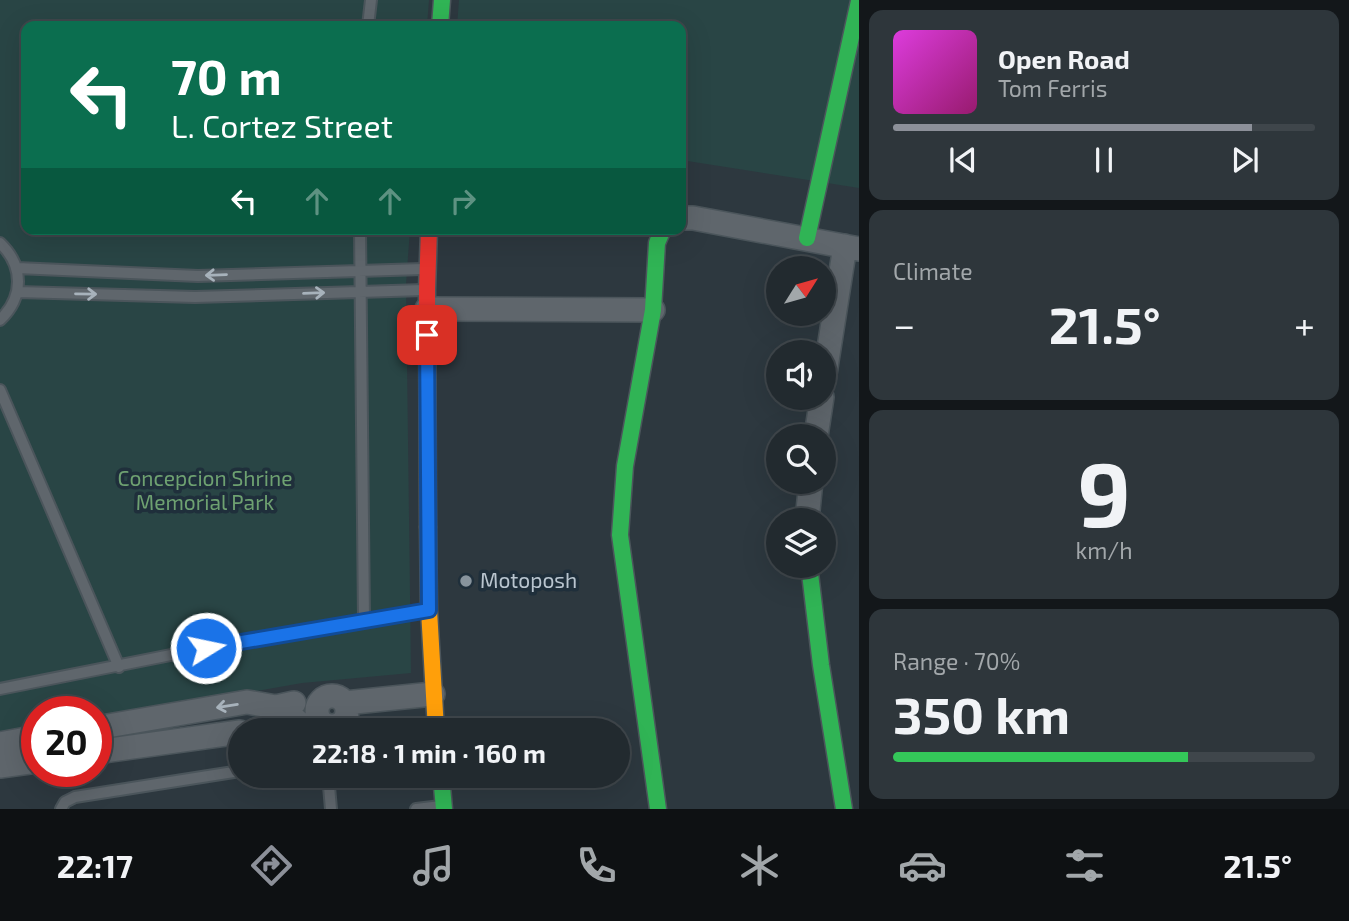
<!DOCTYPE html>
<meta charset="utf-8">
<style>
body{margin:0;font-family:"Exo 2",sans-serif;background:#2e363b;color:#f1f3f6;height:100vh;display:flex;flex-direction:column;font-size:26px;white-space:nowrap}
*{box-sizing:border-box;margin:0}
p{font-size:23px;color:#a2a7aa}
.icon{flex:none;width:38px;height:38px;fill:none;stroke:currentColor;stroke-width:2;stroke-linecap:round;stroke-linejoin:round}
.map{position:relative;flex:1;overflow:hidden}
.sheet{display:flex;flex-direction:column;gap:10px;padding:10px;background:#13171a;width:490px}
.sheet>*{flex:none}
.hud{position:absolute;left:21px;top:21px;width:665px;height:214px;border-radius:14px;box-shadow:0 7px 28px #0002,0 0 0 2px #3f464b;background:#0b6e4f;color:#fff;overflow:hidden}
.needle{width:46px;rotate:53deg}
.controls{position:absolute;left:766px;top:256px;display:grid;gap:14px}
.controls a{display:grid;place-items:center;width:70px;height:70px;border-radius:50%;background:#222a2f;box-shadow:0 7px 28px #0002,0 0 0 2px #3f464b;font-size:35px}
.speed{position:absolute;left:21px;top:696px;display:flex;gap:14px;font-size:35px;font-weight:700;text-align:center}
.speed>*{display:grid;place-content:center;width:91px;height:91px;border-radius:50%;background:#222a2f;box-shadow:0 7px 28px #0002,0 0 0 2px #3f464b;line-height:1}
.speed .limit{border:10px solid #d22;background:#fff;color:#111}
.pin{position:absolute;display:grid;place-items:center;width:60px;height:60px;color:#fff;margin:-30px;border-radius:14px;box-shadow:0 4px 10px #0006}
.me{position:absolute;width:77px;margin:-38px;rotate:80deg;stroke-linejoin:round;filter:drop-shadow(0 0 5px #0008)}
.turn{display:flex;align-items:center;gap:24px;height:147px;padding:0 35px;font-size:32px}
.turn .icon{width:91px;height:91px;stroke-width:2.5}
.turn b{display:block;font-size:49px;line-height:60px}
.lanes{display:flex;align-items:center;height:66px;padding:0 35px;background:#0003;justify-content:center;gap:35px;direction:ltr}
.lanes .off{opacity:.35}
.big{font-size:52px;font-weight:700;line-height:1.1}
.sheet .tile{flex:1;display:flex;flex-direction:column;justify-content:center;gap:10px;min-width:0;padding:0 24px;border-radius:14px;background:#2e363b}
.sheet .dial{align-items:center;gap:0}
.dial b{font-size:91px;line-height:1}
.song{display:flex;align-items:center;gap:21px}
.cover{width:84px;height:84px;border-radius:10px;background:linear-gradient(135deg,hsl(300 70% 55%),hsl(320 70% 35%))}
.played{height:7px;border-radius:4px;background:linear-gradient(90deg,#8c9099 85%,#3f464b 85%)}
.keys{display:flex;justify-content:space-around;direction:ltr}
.heat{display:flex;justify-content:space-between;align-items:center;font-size:38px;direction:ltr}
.charge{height:10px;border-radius:5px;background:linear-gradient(90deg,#34c759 70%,#3f464b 0)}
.trip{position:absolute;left:228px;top:718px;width:402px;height:70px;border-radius:35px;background:#222a2f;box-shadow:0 7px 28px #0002,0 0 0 2px #3f464b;font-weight:700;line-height:70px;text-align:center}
.tabs{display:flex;height:112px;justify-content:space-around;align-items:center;background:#0e1113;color:#a2a7aa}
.tabs .icon{width:49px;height:49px}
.tabs .on{color:#8c9099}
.tabs b{font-size:32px;color:#f1f3f6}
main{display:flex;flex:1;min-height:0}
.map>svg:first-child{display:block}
.green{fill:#294545}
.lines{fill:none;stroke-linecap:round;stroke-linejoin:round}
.lane-casing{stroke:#4b555b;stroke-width:14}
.street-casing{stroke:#4b555b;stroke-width:26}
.fast-casing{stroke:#4b555b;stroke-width:19}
.slow-casing{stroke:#4b555b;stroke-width:19}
.jam-casing{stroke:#4b555b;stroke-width:19}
.lane{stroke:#5f666c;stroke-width:10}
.street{stroke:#5f666c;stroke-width:23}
.fast{stroke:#30b455;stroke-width:16}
.slow{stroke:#ff9f0a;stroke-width:16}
.jam{stroke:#e5322d;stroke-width:16}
.oneway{stroke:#a7b2bb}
.route-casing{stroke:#114b97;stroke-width:18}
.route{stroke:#1a73e8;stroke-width:12}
.poi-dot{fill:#88949d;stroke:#1f2f3b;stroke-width:2.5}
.labels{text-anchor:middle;stroke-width:7;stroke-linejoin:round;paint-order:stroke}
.park-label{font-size:21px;fill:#6ea171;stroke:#1f2f3b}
.poi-label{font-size:21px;fill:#b9c5cf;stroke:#1f2f3b;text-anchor:start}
</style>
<main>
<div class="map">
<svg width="859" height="809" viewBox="0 0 859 809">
<rect width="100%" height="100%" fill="#2d383f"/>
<path class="green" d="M0 0H429L427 26H26V229H410L406 284 411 673 302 683 96 720V712H37V731L0 737Z
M459 0H859V188L681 160V26H457Z"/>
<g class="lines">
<g class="lane-casing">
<path id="lane" d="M368 26 371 0
M360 229 364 620
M0 243C24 266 24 297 0 320
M17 268 198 276 423 269
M18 292 195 297 424 290
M0 390 119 667
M0 689 206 648 427 610
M328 775 331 809
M61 809 65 802 75 797 240 771
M416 809 441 806"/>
</g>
<g class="street-casing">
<path id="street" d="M681 218H693L859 249
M427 309 653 310
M824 380 845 246
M816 436 822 397
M807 520 811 481
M317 711a15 15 0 1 1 30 0a15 15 0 1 1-30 0Z
M345 703 433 694
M96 728 247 702 276 707 294 703
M256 730 297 721
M0 744 37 737
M96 752 240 732
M0 766 37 761"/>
</g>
<g class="fast-casing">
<path id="fast" d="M440 26 442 0
M807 238 859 1
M809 565 821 665 844 809
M441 775 444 809
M658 809 620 535 625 466 653 310 657 243 663 229"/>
</g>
<g class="slow-casing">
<path id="slow" d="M428 527 429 610 436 730"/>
</g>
<g class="jam-casing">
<path id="jam" d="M428 527 427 290 429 229"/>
</g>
<use href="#lane" class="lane"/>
<use href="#street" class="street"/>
<use href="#fast" class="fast"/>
<use href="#slow" class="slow"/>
<use href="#jam" class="jam"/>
</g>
<defs><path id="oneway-shaft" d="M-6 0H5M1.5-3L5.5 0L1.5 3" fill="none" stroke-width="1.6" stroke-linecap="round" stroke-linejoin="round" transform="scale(1.75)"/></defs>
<g class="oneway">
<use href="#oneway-shaft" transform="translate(216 275) rotate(178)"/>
<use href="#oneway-shaft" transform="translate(314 293) rotate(-2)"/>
<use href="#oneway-shaft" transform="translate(86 294) rotate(1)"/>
<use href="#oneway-shaft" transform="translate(227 706) rotate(171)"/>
</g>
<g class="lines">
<g class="route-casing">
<path id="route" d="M206 648 429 610 427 335"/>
</g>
<use href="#route" class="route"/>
</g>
<circle class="poi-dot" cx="466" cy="581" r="7"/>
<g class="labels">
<g class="park-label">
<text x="205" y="486">Concepcion Shrine<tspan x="205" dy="24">Memorial Park</tspan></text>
</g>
<g class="poi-label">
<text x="480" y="588">Motoposh</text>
</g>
</g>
</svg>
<div class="controls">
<a><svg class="needle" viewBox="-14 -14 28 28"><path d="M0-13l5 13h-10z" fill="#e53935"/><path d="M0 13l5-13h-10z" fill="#a2a7aa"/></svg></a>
<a><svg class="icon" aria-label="sound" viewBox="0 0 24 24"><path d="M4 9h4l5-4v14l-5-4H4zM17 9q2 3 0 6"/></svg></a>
<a><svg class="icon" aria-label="search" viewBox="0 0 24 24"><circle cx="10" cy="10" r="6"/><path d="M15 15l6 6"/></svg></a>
<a><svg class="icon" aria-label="layers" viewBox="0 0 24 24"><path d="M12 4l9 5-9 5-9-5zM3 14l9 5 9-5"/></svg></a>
</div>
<div class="speed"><div class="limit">20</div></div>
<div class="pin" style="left:427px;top:335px;background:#d93025"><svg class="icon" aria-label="arrive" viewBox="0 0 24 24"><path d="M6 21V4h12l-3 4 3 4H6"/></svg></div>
<svg class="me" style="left:206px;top:648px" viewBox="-20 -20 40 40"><circle r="17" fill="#1a73e8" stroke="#fff" stroke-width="3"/><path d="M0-11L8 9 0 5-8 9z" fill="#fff"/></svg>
<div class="trip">22:18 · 1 min · 160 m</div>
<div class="hud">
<div class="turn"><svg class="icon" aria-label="left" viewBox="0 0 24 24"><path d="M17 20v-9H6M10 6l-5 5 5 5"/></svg><div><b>70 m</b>L. Cortez Street</div></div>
<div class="lanes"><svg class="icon" aria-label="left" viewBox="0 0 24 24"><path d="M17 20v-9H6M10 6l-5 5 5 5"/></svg><svg class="icon off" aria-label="ahead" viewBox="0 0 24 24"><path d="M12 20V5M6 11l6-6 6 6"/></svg><svg class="icon off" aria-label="ahead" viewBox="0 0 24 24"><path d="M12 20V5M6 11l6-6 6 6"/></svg><svg class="icon off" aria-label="right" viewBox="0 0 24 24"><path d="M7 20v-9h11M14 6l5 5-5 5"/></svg></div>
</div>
</div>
<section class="sheet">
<div class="tile">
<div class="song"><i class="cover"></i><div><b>Open Road</b><p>Tom Ferris</p></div></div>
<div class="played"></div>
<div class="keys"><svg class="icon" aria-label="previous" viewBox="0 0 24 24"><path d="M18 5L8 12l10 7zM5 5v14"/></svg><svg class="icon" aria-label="pause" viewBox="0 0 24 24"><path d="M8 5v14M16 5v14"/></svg><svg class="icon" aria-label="next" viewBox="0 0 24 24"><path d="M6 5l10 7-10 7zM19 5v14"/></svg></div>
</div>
<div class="tile"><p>Climate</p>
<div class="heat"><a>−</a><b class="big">21.5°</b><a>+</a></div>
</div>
<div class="tile dial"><b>9</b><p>km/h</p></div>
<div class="tile"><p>Range · 70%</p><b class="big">350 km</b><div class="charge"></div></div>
</section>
</main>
<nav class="tabs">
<b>22:17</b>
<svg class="icon on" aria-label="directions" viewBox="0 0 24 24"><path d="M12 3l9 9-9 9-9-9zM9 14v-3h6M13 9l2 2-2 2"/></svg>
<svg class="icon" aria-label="music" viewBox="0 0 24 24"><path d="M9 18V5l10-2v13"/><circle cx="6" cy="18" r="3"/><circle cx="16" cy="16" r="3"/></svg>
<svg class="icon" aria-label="phone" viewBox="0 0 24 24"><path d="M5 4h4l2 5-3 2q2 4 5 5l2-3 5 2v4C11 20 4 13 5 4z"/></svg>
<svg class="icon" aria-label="climate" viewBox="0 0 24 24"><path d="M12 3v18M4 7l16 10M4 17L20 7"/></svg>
<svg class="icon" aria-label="car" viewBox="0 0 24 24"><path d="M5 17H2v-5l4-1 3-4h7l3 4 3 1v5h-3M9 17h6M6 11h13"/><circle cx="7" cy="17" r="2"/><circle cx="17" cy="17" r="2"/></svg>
<svg class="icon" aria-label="filters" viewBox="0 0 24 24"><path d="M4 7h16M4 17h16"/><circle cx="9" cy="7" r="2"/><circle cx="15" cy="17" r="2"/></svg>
<b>21.5°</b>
</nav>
